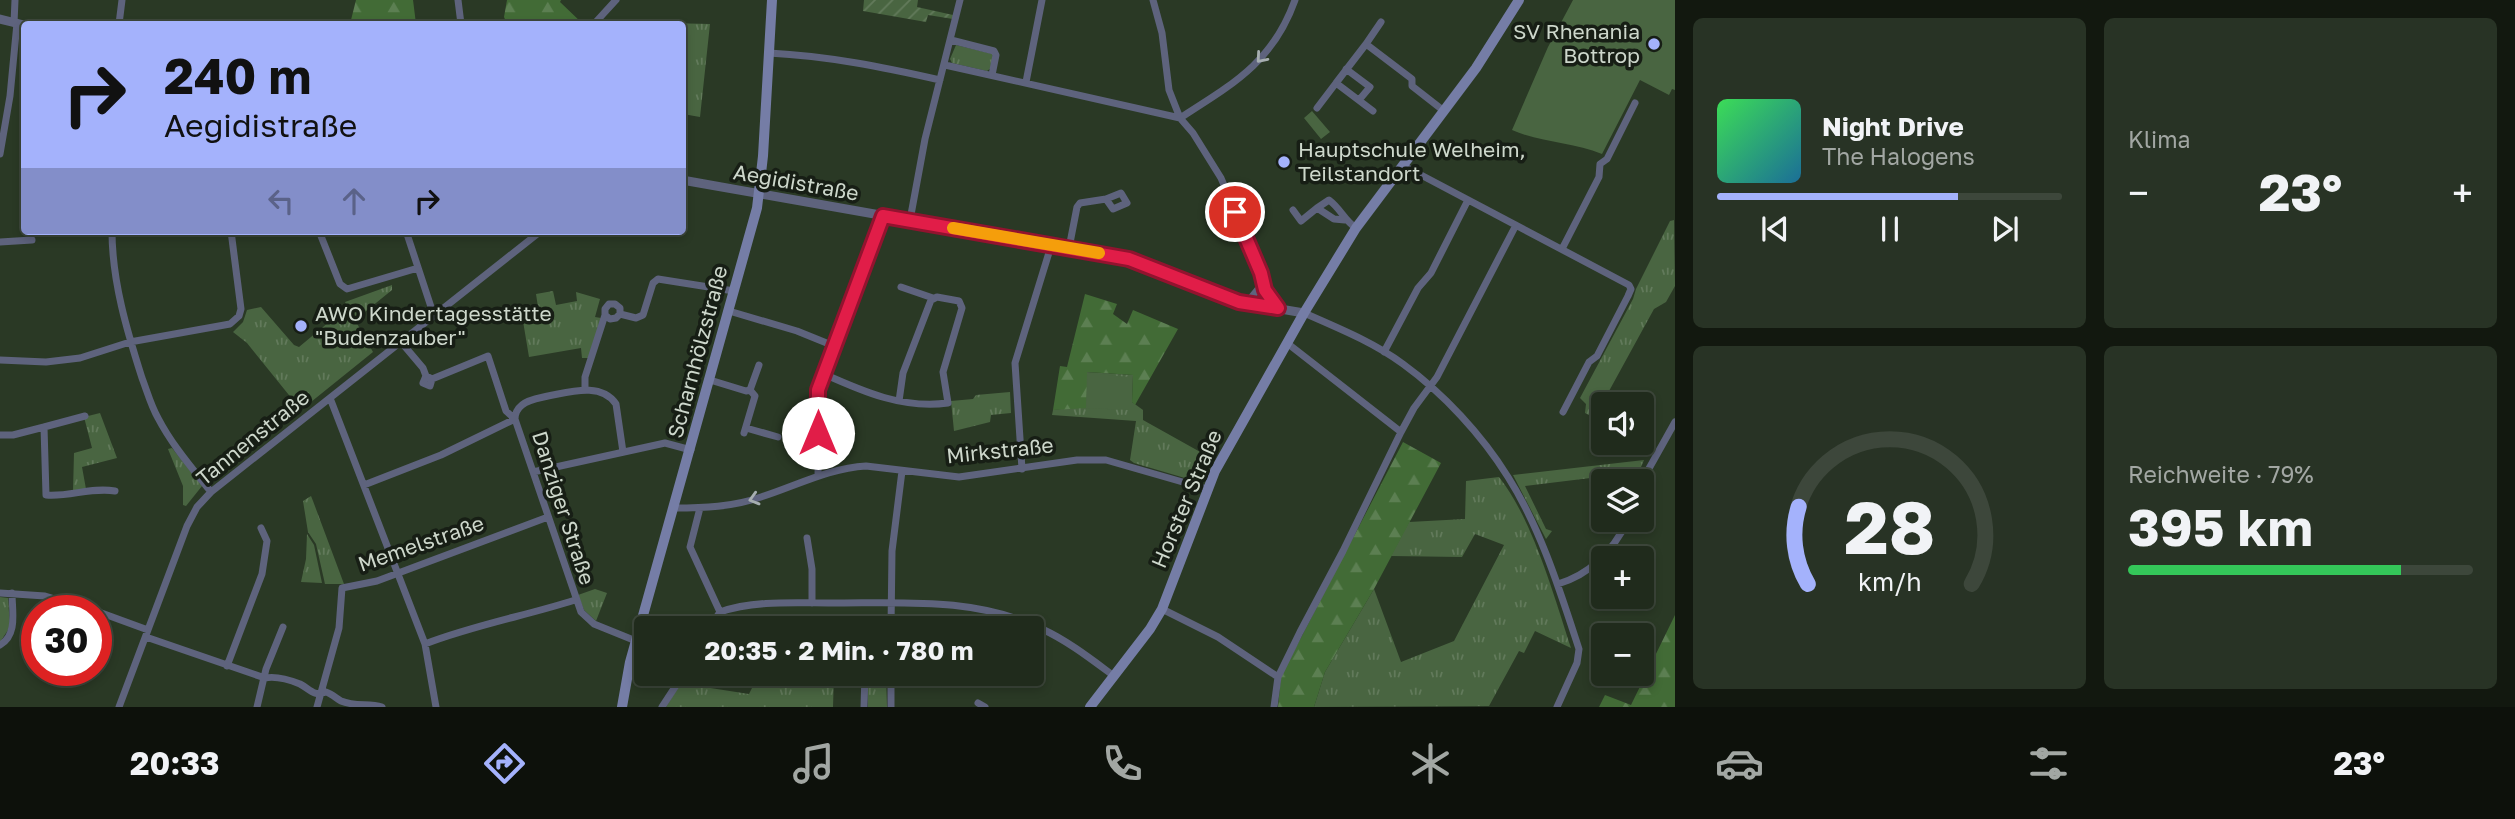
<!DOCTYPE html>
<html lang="de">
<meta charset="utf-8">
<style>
body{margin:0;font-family:"Golos Text",sans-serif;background:#283325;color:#f1f3f6;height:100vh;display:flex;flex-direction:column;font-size:26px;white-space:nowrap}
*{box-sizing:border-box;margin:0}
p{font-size:23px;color:#a2a7a3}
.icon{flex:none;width:38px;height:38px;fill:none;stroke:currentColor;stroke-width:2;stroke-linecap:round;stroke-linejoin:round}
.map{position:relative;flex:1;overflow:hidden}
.sheet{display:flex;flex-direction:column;gap:18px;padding:18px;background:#12180f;width:840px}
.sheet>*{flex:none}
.banner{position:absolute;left:21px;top:21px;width:665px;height:214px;border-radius:7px;box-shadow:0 4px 10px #0003,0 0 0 2px #3d473b;background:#a4b2fc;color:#111;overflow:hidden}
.fabs{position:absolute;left:1591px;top:392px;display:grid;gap:14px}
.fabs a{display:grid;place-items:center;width:63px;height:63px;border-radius:7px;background:#202b1c;box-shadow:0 4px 10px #0003,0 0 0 2px #3d473b;font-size:35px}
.speed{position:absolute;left:21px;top:595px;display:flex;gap:14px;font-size:35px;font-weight:700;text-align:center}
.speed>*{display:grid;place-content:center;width:91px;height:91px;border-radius:50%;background:#202b1c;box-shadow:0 4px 10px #0003,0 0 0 2px #3d473b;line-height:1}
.speed .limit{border:10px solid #d22;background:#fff;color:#111}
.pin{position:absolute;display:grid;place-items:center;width:60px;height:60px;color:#fff;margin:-30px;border:4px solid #fff;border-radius:50%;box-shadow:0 2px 7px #0007}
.me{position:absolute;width:77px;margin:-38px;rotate:0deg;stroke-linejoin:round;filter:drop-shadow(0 0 5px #0008)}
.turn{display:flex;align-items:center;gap:24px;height:147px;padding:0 28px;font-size:32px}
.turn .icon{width:91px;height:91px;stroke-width:2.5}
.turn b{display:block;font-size:49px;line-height:60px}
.lanes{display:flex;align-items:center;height:66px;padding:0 28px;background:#0003;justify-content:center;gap:35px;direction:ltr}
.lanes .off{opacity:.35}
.big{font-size:52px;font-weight:700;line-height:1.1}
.sheet .tile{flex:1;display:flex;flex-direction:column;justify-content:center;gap:10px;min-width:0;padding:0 24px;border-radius:10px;background:#283325}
.sheet .dial{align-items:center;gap:0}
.dial svg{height:182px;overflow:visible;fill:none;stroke:#3d473b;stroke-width:7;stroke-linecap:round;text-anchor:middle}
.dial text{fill:#f1f3f6;stroke:none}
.song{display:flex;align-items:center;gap:21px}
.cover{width:84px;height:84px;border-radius:10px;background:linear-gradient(135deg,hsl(130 70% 55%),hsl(200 70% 35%))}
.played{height:7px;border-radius:4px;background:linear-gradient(90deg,#a4b2fc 70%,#3d473b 70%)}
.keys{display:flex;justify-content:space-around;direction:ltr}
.heat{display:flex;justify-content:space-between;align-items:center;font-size:38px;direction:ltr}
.charge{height:10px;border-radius:5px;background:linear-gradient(90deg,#34c759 79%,#3d473b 0)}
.sheet .tiles{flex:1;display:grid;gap:18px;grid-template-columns:repeat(2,1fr)}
.trip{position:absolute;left:634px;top:616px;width:410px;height:70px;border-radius:7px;background:#202b1c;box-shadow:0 4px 10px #0003,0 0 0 2px #3d473b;font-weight:700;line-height:70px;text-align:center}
.tabs{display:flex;height:112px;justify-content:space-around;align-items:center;background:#0d110b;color:#a2a7a3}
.tabs .icon{width:49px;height:49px}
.tabs .current{color:#a4b2fc}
.tabs b{font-size:32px;color:#f1f3f6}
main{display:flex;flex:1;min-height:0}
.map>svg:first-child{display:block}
.grass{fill:url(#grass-tufts)}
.forest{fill:url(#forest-firs)}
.garden{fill:url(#garden-furrows)}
.pitch{fill:#496541}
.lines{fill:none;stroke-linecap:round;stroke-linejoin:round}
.minor{stroke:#5e637d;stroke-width:7}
.tertiary{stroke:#5e637d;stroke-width:9}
.secondary{stroke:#757da6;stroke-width:10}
.oneway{stroke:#a6aeb0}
.route-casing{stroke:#92132f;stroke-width:18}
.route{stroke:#e11d48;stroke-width:12}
.slow{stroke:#f59e0b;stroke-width:12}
.poi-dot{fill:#a4b2fc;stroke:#171e15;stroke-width:2.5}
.labels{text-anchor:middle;stroke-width:7;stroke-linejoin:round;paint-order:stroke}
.poi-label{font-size:21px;fill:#cdd7cb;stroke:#171e15;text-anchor:start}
.street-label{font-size:21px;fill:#cdd7cb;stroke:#171e15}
</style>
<main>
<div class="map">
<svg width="1675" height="707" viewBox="0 0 1675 707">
<defs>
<pattern id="grass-tufts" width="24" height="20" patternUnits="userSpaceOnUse" patternTransform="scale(1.75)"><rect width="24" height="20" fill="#496541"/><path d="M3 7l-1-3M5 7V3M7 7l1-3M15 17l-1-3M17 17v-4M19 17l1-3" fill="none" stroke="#627a5b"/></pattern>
<pattern id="forest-firs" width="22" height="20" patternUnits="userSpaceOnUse" patternTransform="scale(1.75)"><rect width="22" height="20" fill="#426b36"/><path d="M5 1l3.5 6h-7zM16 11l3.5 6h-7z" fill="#5c7f52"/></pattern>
<pattern id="garden-furrows" width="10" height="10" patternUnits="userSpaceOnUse" patternTransform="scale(1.75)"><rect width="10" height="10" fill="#496541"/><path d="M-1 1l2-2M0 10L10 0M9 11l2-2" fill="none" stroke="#627a5b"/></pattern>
</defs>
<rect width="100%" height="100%" fill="#2a3925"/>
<path class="grass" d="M667 23 710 24 700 117 683 114 682 24Z
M956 45 993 54 991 68 987 71 952 63 950 59Z
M1674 220 1675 286 1666 302 1654 309 1603 402 1600 400 1591 416 1585 413 1586 404 1580 398 1633 299 1636 289 1670 221Z
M392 285V290L355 320 373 352 301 410 247 343 233 332 243 322 247 310 261 307 294 345 299 347 347 307 345 302Z
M553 291 556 305 577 301 576 292 600 299 595 317 601 318 589 358H582L581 348 529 357 522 315 530 308 538 307 536 294Z
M1086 372 1133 375 1132 402 1143 410V420L1211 458 1201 477 1195 481 1134 463 1130 460 1136 421 1052 415 1053 410 1069 408Z
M1010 392 1011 413 991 415 990 422 954 431 951 401 973 399 976 395Z
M100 413 117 458 82 467 86 489 73 492 74 453 92 448 84 417Z
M172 448 202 486 186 506 183 505V486L168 449Z
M1644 460 1635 481H1627L1615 475 1525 486 1546 529 1552 531 1546 539 1513 475Z
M1499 477C1533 520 1554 596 1571 648L1535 631 1524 653 1519 651 1489 706 1314 707 1325 672 1374 589 1401 662 1454 641 1504 545 1475 534 1462 557 1391 556 1409 522 1465 519 1466 481Z
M311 496 313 501 344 584H325L316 544 308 532 303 501Z
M307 534 314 545 322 583 301 582 306 559Z
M595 589 607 593 596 621 584 610 578 595Z
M0 597 8 598 10 627 0 642Z
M759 674H834L833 707H666L678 688 690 678 704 687 749 694Z
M868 674H886L887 707H868Z"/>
<path class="forest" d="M356 0H413L416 24H350Z
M507 0H561L560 2 583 24H507L504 17Z
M1085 294 1117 304 1113 314 1127 324 1133 310 1178 329 1135 405 1132 402 1133 375 1087 372 1086 408 1053 410 1060 366 1067 367Z
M1403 442 1441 463 1374 589 1325 672 1314 707H1278L1281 676Z
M1675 615V707H1599L1605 695 1631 705Z"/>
<path class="garden" d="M864 0H918L917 7 953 15V19L928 15 926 22 863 11Z"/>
<path class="pitch" d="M1573 0H1675V90L1672 89 1669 95 1640 80 1602 154C1573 142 1541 143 1512 130L1548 47Z
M1312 111 1330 132 1321 139 1304 118Z
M1088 373 1129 377V410L1086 408Z"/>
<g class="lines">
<path class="minor" d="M458 0 461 24
M1153 0 1162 33 1169 90 1180 118 1193 133 1221 178 1261 273 1265 290 1278 308
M14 23 15 0
M119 24 122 0
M594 24 616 0
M951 40 994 51 996 55 992 75
M1366 44 1381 22
M769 53C828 56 883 67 940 80
M945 65 1180 118C1233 84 1273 62 1295 0
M1346 69 1370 87 1359 100
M1026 82 1042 0
M1317 108 1336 83
M1373 111 1336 83 1366 44 1412 79V86L1444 111
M0 154 10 96 17 23
M1404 166 1629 285 1631 289 1628 296 1597 356 1589 362 1563 412
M1293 210 1301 221 1317 208
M910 220 925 139 960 0
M1345 220 1334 219 1317 208 1329 200C1341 209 1344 220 1356 228
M112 231C112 281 127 331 142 378 147 391 151 406 158 418 172 445 192 468 211 492
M319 231 340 284 347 289 418 268
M406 231 434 316
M0 242 32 240
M1069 248 1077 207 1080 203 1106 199 1121 193 1127 203 1113 209 1106 199
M1562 249 1599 177 1600 164 1607 159 1635 103
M901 287 933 298
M1246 304 1259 288 1262 280
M729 311 797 331 834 346
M1304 313C1338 328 1373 342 1403 364 1443 393 1482 435 1508 477 1541 529 1560 591 1579 649L1577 663 1557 707
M620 314V308L615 304H609L605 309V315L610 319 616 318 620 314 636 318 643 315 653 283 658 279 734 291
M401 342 423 368 426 376 432 379 430 386 423 383 426 376
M1287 343 1401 432
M1384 352 1418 288 1431 273 1468 200
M0 360 46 362 80 358 130 342 230 324 239 316 241 309 231 231
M824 374C864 392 903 409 948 403L943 372 962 308 959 301 937 297 931 300 903 373 899 401
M432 379 488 356 506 411 515 419 517 425 581 612 594 624 636 641
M710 380 746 391 750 390 755 396 744 433
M585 390V377L605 315
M750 390 759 365
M330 398 425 644 436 707
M44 427 85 416
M746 428 778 437
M0 435H13L44 427 46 495C70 497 91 487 115 491
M1022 469 1015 363 1051 246
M533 472 665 443 691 450
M818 476 819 390 883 216
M1642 481 1675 422
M364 485 441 455 515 419C515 413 517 409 522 405 529 399 540 398 548 396 570 392 601 382 616 404L623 452
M674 508C703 508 733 507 761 497 796 486 829 468 866 466L959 477 1077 460H1106L1207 489
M700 508 690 547 720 612 716 618 715 628
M807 538 812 569V603
M1558 584C1591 574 1613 551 1628 520
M0 593 45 596 95 611
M1162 609 1218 637 1278 677
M96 611 148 630
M720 612C754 600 796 603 832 603 903 603 976 597 1042 629 1068 641 1091 659 1114 676
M891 628 892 551 902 471
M146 637 265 678C275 676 290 680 300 684 310 689 313 697 326 692 332 694 336 698 341 701 355 707 369 703 382 707
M425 644C474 625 525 616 575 600
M0 645C18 635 12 611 12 593
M227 666 262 574 267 541 261 528
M891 674V707
M978 703 985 707
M119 707 187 526 197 507 211 492 541 231
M257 707 266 669 283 627
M317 707 339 628 342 588 377 581 548 517
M662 707 677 684 688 674
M864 707 865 674
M1274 707 1278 677 1300 632 1343 551 1401 432 1414 408 1437 377 1516 225"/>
<path class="tertiary" d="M0 19 24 25
M682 180 1129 259 1239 302 1304 313"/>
<path class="secondary" d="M622 707 630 662 757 208 763 156 772 0
M1090 707 1150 629 1162 609 1215 471 1304 313 1356 228 1476 68 1519 0"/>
</g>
<defs><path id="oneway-chevron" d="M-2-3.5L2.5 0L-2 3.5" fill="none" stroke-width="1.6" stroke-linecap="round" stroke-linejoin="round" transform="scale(1.75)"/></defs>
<g class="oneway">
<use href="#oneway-chevron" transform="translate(1261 58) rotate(131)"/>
<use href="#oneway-chevron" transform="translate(754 499) rotate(164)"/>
</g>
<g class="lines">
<g class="route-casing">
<path id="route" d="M818 433V390L883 216 1129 259 1239 302 1278 308 1265 290 1261 273 1235 212"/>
</g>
<use href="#route" class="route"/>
<path class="slow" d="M953 228 1099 253"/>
</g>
<g class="poi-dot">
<circle cx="1654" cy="44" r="7"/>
<circle cx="1284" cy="162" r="7"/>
<circle cx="301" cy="326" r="7"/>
</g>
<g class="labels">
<g class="poi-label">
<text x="1640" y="39" text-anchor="end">SV Rhenania<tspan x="1640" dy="24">Bottrop</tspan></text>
<text x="1298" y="157">Hauptschule Welheim,<tspan x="1298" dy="24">Teilstandort</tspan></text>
<text x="315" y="321">AWO Kindertagesstätte<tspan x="315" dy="24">"Budenzauber"</tspan></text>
</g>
<g class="street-label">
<text transform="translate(796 183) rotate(10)" y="7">Aegidistraße</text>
<text transform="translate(698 352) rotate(-75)" y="7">Scharnhölzstraße</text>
<text transform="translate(253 438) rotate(-39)" y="7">Tannenstraße</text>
<text transform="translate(1000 451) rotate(-6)" y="7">Mirkstraße</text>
<text transform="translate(1187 499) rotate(-67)" y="7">Horster Straße</text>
<text transform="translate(563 508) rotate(72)" y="7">Danziger Straße</text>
<text transform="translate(421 544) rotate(-19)" y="7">Memelstraße</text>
</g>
</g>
</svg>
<div class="fabs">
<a><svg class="icon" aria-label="sound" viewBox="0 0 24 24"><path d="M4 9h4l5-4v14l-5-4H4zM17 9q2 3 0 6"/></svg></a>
<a><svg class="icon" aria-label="layers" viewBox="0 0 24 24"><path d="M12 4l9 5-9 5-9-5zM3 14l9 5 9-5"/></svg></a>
<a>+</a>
<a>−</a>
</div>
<div class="speed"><div class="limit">30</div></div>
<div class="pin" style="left:1235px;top:212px;background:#d93025"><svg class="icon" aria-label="arrive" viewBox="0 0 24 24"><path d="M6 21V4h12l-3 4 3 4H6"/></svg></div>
<svg class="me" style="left:818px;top:433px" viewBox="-20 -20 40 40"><circle r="19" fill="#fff"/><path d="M0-13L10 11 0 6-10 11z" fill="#e11d48"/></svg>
<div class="trip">20:35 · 2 Min. · 780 m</div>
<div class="banner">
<div class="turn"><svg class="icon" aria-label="right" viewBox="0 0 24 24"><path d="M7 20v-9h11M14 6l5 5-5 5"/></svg><div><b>240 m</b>Aegidistraße</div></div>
<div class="lanes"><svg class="icon off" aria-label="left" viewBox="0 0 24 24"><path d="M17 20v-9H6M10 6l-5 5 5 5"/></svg><svg class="icon off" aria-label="ahead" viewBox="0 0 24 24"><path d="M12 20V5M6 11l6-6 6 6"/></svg><svg class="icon" aria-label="right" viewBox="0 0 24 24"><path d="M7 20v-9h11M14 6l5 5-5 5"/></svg></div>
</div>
</div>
<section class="sheet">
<div class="tiles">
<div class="tile">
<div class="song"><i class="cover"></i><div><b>Night Drive</b><p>The Halogens</p></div></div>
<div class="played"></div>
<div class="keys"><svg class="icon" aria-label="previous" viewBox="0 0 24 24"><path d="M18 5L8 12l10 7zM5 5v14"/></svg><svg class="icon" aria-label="pause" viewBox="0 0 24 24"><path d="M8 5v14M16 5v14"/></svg><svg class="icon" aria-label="next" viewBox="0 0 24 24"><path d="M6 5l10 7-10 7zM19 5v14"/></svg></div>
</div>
<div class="tile"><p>Klima</p>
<div class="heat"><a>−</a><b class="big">23°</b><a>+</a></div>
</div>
<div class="tile dial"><svg viewBox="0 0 100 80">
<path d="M14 69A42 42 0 1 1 86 69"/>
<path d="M14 69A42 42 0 0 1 10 35" stroke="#a4b2fc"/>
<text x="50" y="56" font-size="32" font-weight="700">28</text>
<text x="50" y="72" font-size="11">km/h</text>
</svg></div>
<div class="tile"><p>Reichweite · 79%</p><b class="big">395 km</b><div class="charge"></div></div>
</div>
</section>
</main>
<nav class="tabs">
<b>20:33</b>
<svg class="icon current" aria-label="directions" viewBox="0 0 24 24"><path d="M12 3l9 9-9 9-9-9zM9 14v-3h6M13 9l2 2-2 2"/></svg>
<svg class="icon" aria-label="music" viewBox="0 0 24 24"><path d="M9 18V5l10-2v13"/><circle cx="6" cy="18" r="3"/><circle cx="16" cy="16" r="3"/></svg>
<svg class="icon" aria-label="phone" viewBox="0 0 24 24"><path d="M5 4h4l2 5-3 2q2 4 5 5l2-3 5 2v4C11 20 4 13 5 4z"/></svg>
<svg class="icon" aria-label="climate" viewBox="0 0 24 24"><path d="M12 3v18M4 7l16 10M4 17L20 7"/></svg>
<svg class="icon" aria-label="car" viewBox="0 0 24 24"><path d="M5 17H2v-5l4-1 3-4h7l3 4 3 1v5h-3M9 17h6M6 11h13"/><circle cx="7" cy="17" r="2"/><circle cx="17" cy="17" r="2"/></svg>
<svg class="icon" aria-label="filters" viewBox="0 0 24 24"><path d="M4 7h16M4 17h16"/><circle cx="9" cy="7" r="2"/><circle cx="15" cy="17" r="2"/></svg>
<b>23°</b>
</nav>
